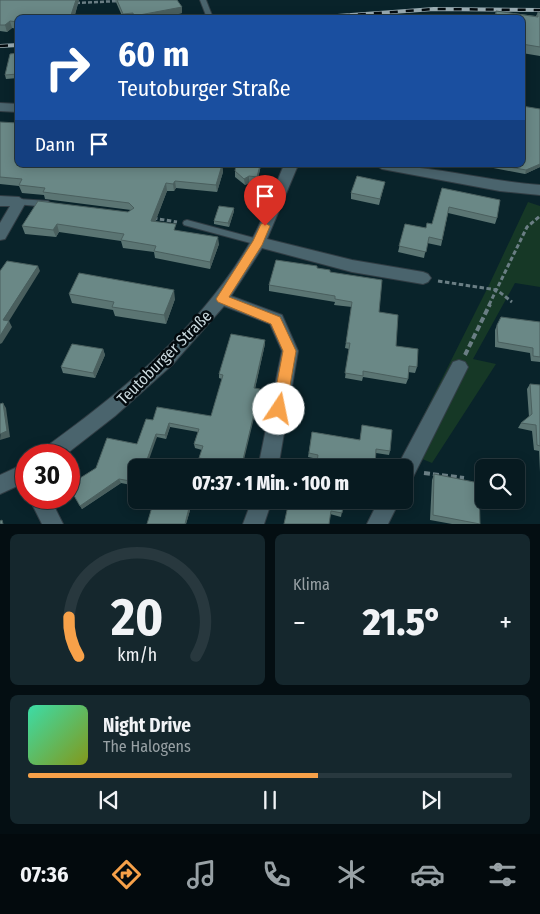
<!DOCTYPE html>
<html lang="de">
<meta charset="utf-8">
<style>
body{margin:0;font-family:"Fira Sans Condensed",sans-serif;background:#15272d;color:#f1f3f6;height:100vh;display:flex;flex-direction:column;font-size:19px;white-space:nowrap}
*{box-sizing:border-box;margin:0}
p{font-size:16px;color:#98a1a5}
.icon{flex:none;width:28px;height:28px;fill:none;stroke:currentColor;stroke-width:2;stroke-linecap:round;stroke-linejoin:round}
.map{position:relative;height:524px;overflow:hidden}
.sheet{display:flex;flex-direction:column;gap:10px;padding:10px;background:#040e12;flex:1}
.sheet>*{flex:none}
.top-card{position:absolute;left:15px;top:15px;width:510px;height:152px;border-radius:8px;box-shadow:0 2px 12px #0003,0 0 0 1px #28383e;background:#1a4fa0;color:#fff;overflow:hidden}
.fabs{position:absolute;left:475px;top:459px;display:grid;gap:10px}
.fabs a{display:grid;place-items:center;width:50px;height:50px;border-radius:8px;background:#071a20;box-shadow:0 2px 12px #0003,0 0 0 1px #28383e;font-size:25px}
.speed{position:absolute;left:15px;top:444px;display:flex;gap:10px;font-size:25px;font-weight:700;text-align:center}
.speed>*{display:grid;place-content:center;width:65px;height:65px;border-radius:50%;background:#071a20;box-shadow:0 2px 12px #0003,0 0 0 1px #28383e;line-height:1}
.speed .limit{border:8px solid #d22;background:#fff;color:#111}
.pin{position:absolute;display:grid;place-items:center;width:42px;height:42px;color:#fff;margin:-51px -21px;border-radius:50% 50% 50% 0;rotate:-45deg;box-shadow:0 0 5px #0007}
.pin .icon{rotate:45deg}
.me{position:absolute;width:55px;margin:-28px;rotate:11deg;stroke-linejoin:round;filter:drop-shadow(0 0 4px #0008)}
.turn{display:flex;align-items:center;gap:18px;height:105px;padding:0 20px;font-size:22px}
.turn .icon{width:65px;height:65px;stroke-width:2.5}
.turn b{display:block;font-size:35px;line-height:42px}
.then{display:flex;align-items:center;height:48px;padding:0 20px;background:#0003;gap:10px;font-size:19px}
.big{font-size:38px;font-weight:800;line-height:1.1}
.sheet .widget{flex:1;display:flex;flex-direction:column;justify-content:center;gap:8px;min-width:0;padding:0 18px;border-radius:8px;background:#15272d}
.sheet .dial{align-items:center;gap:0}
.dial svg{height:130px;overflow:visible;fill:none;stroke:#28383e;stroke-width:7;stroke-linecap:round;text-anchor:middle}
.dial text{fill:#f1f3f6;stroke:none}
.song{display:flex;align-items:center;gap:15px}
.cover{width:60px;height:60px;border-radius:8px;background:linear-gradient(135deg,hsl(160 70% 55%),hsl(70 70% 35%))}
.played{height:5px;border-radius:2px;background:linear-gradient(90deg,#f7a149 60%,#28383e 60%)}
.keys{display:flex;justify-content:space-around;direction:ltr}
.heat{display:flex;justify-content:space-between;align-items:center;font-size:28px;direction:ltr}
.sheet .tiles{flex:1;display:grid;gap:10px;grid-template-columns:1fr 1fr}
.widget:last-child{grid-column:span 2}
.trip{position:absolute;left:128px;top:459px;width:285px;height:50px;border-radius:8px;background:#071a20;box-shadow:0 2px 12px #0003,0 0 0 1px #28383e;font-weight:800;line-height:50px;text-align:center}
.menu{display:flex;height:80px;justify-content:space-around;align-items:center;background:#030a0d;color:#98a1a5}
.menu .icon{width:35px;height:35px}
.menu .active{color:#f7a149}
.menu b{font-size:22px;color:#f1f3f6}
.map>svg:first-child{display:block}
.green{fill:#163826}
.lines{fill:none;stroke-linecap:round;stroke-linejoin:round}
.lane-casing{stroke:#313d44;stroke-width:2}
.street-casing{stroke:#313d44;stroke-width:2}
.path-far2{stroke:#6a7e84;stroke-width:2.5;stroke-dasharray:4 2;stroke-linecap:butt}
.path-far1{stroke:#6a7e84;stroke-width:3;stroke-dasharray:4.5 2.5;stroke-linecap:butt}
.path{stroke:#6a7e84;stroke-width:4;stroke-dasharray:6 3;stroke-linecap:butt}
.lane{fill:#4a646d;fill-rule:evenodd}
.street{fill:#4a646d;fill-rule:evenodd}
.rail-casing{stroke:#9badb3;stroke-width:4}
.rail{stroke:#030a0e;stroke-width:2.5;stroke-dasharray:8;stroke-linecap:butt}
.wall{fill:#5b7573}
.shaded-wall{fill:#4a5f5e}
.building{fill:#6a8886;stroke:#4a5f5e}
.route{fill:#f7a149;stroke:#a1692f}
.labels{text-anchor:middle;stroke-width:5;stroke-linejoin:round;paint-order:stroke}
.street-label{font-size:16px;fill:#cbdadf;stroke:#030a0e}
</style>
<div class="map">
<svg width="540" height="524" viewBox="0 0 540 524">
<rect width="100%" height="100%" fill="#09232a"/>
<path class="green" d="M528 202 540 206V287L515 283 473 359 496 364 432 463 405 452 490 283Z"/>
<g class="lines">
<g class="lane-casing">
<path id="lane" d="M200 0H206L213 18H207Z
M19 199 48 201 52 204 48 207 16 204 15 202 16 200Z
M187 220 258 239 262 242 258 245 184 225 183 223 184 221Z"/>
</g>
<g class="street-casing">
<path id="street" d="M0 103 18 104V112L0 111Z
M284 165H298L267 239 352 260 423 272 428 274 431 278 428 282 423 284 352 272 262 248 231 296 282 315 298 351 278 468H258L282 351 270 324 224 306 172 365 115 416 65 455H41L43 449C123 391 201 328 251 241 265 217 273 190 284 165Z
M375 165C431 165 485 181 540 185V195L500 191 382 169Z
M0 196 19 197 26 202 5 239 0 240V223L10 206H0Z
M459 360 465 362 468 367 411 481 404 483V468L397 467 453 362Z
M26 463V482L0 494V475Z
M29 498H50L63 524H42Z
M252 500H272L264 524H243Z
M379 500H400L388 524H367Z"/>
</g>
<path class="path-far2" d="M76 3 119 1"/>
<path class="path-far1" d="M153 218 177 222
M438 281 497 290 512 302
M489 305 527 227 540 216"/>
<path class="path" d="M465 355 490 304
M424 473 464 478"/>
<use href="#lane" class="lane"/>
<use href="#street" class="street"/>
<g class="rail-casing">
<path id="rail" d="M310 18 434 9 540 10
M0 46 18 45"/>
</g>
<use href="#rail" class="rail"/>
</g>
<path class="wall" d="M0 0H79L74 18H18V29L12 28 7 32 0 31Z
M115 0H177L182 13 158 18H123Z
M496 11 536 16 538 12 540 13V56L522 53V18H494Z
M18 53V78L6 79 5 75Z
M540 109V167L525 174 478 165H522Z
M0 122 18 165 182 166 222 165 223 172 217 192 176 188 174 191H167L155 222 177 231 219 244 210 269 155 258 154 252 123 248 121 241 59 232 56 237 25 234 22 226 128 212 131 210 45 199 44 195 22 193 19 186 0 184Z
M236 165H261L257 183H249L245 185 235 177V171Z
M385 182 379 205 351 199V193Z
M442 188 497 218 495 224 448 213 441 246 427 243 424 258 398 252 405 224 426 228 432 224Z
M234 208V211L229 227 214 224V221Z
M317 268 330 272 379 312 396 346 417 367 415 373 408 372V379L406 384 363 377 362 381 345 378 349 349 345 348 352 307 334 305 335 302 269 291V285Z
M69 294 175 299 166 324 115 316 113 310 72 303Z
M540 322V362L531 361 530 353 495 347V330L497 325Z
M265 340V344L255 389H260V393L204 463 200 462 199 458 202 450 195 448 194 444 198 432 170 427 166 439 157 437 136 468V486L121 483 82 509 69 487 137 444 153 420 211 416 222 379 219 378V374Z
M103 349 105 355 95 378 63 373 61 367Z
M530 384 540 385V472L539 451 534 450 532 431 518 428 521 423 529 417 527 389Z
M362 425 390 451 389 455 376 453 374 468H363L308 457 312 432 360 440Z
M434 474 480 524H452L430 520 432 480Z
M144 500H193L186 524 152 509 143 507V505Z
M208 500H224V503Z
M344 500 341 517 330 514 318 507Z"/>
<path class="shaded-wall" d="M76 0H79L74 18H71V15Z
M182 7V13L158 18H135L134 16Z
M133 13 134 18H124L123 14Z
M10 21 12 28 7 32 5 25Z
M540 164V167L525 174 526 170Z
M222 165 223 172 217 192 216 185Z
M260 165H261L257 183V177Z
M249 176V183L245 185 244 179Z
M175 181 176 188 174 191 173 184Z
M166 183 167 191 153 228 151 221Z
M234 208V211L229 227 228 223Z
M57 224 59 232 56 237 53 230Z
M218 237 219 244 210 269V262Z
M38 266 40 271 9 321 12 327 2 343 0 344V336L3 320Z
M174 290 175 299 166 324 164 315Z
M265 340V344L254 392V388Z
M103 349 105 355 95 378 93 373Z
M260 389V393L242 468H241Z
M3 403 6 408 10 437 0 440Z
M169 423 170 427 166 439 165 435Z
M156 434 157 437 146 468H144Z
M119 479 121 483 82 509 80 506Z
M191 500H193L186 524H185Z"/>
<path class="building" d="M0 0H76L71 15H54L52 18H18V22L10 21 5 25H0Z
M117 0H177L182 7 134 16 133 13 123 14Z
M496 11 538 17V12L540 13V47L522 44V18H496Z
M18 53V74L5 75 10 54Z
M522 106 540 109V164L526 170 498 165H522Z
M0 122 18 123V165H172L182 166 183 165H222L216 185 175 181 173 184 166 183 151 221 176 224 174 230 218 237 210 262 154 251 156 246 121 240 124 234 57 224 53 230 22 226 38 201 128 212 134 208 129 203 43 192 45 188 19 185 22 179 0 177Z
M236 165H260L257 177 249 176 244 179 235 171Z
M357 176 385 182 380 199 351 193Z
M442 188 500 200 497 218 449 207 442 240 429 237 426 252 399 246 405 224 426 228 427 223 432 224Z
M219 206 234 208 228 223 214 221Z
M276 260 317 266V268L330 270V272L382 280 379 312 398 315 396 346 418 349 417 367 409 366 408 379 363 371V376L345 373 350 343H346L352 302 335 299V296L269 285Z
M7 261 38 266 3 320 9 321 0 336V271Z
M79 273 174 290 164 315 112 307 114 302 69 294Z
M501 317 540 322V357L533 356V348L498 342 497 325Z
M231 334 265 340 254 388 260 389 241 468H202L205 459 199 458 203 446 194 444 199 429 169 423 165 435 156 434 144 468H136V482L119 479 80 506 69 487V485L96 468 107 438 137 444 146 419 153 420 157 407 211 416 223 375 219 374Z
M72 344 103 349 93 373 61 367Z
M530 384 540 385V446L537 445 536 425 521 423 532 414Z
M3 403 7 431 0 434V404Z
M362 425 392 430 390 451 376 449 375 466 358 463V468H316L318 455 309 453 312 432 360 440Z
M434 474 479 483 480 524 433 515Z
M144 500H191L185 524H147L152 507 143 505Z
M319 500H344L342 513 331 511 329 524H284L289 501 318 507Z
M2 520 3 524H0V521Z"/>
<path class="route" d="M265 223 270 226 262 245 229 297 280 317 296 351 286 409 284 413 279 415 274 413 272 409 283 351 271 324 218 302 216 299 253 241 261 224Z"/>
<g class="labels">
<g class="street-label">
<text transform="translate(164 357) rotate(-45)" y="6">Teutoburger Straße</text>
</g>
</g>
</svg>
<div class="fabs">
<a><svg class="icon" aria-label="search" viewBox="0 0 24 24"><circle cx="10" cy="10" r="6"/><path d="M15 15l6 6"/></svg></a>
</div>
<div class="speed"><div class="limit">30</div></div>
<div class="pin" style="left:265px;top:226px;background:#d93025"><svg class="icon" aria-label="arrive" viewBox="0 0 24 24"><path d="M6 21V4h12l-3 4 3 4H6"/></svg></div>
<svg class="me" style="left:279px;top:409px" viewBox="-20 -20 40 40"><circle r="19" fill="#fff"/><path d="M0-13L10 11 0 6-10 11z" fill="#f7a149"/></svg>
<div class="trip">07:37 · 1 Min. · 100 m</div>
<div class="top-card">
<div class="turn"><svg class="icon" aria-label="right" viewBox="0 0 24 24"><path d="M7 20v-9h11M14 6l5 5-5 5"/></svg><div><b>60 m</b>Teutoburger Straße</div></div>
<div class="then">Dann<svg class="icon" aria-label="arrive" viewBox="0 0 24 24"><path d="M6 21V4h12l-3 4 3 4H6"/></svg></div>
</div>
</div>
<section class="sheet">
<div class="tiles">
<div class="widget dial"><svg viewBox="0 0 100 80">
<path d="M14 69A42 42 0 1 1 86 69"/>
<path d="M14 69A42 42 0 0 1 8 45" stroke="#f7a149"/>
<text x="50" y="56" font-size="32" font-weight="700">20</text>
<text x="50" y="72" font-size="11">km/h</text>
</svg></div>
<div class="widget"><p>Klima</p>
<div class="heat"><a>−</a><b class="big">21.5°</b><a>+</a></div>
</div>
<div class="widget">
<div class="song"><i class="cover"></i><div><b>Night Drive</b><p>The Halogens</p></div></div>
<div class="played"></div>
<div class="keys"><svg class="icon" aria-label="previous" viewBox="0 0 24 24"><path d="M18 5L8 12l10 7zM5 5v14"/></svg><svg class="icon" aria-label="pause" viewBox="0 0 24 24"><path d="M8 5v14M16 5v14"/></svg><svg class="icon" aria-label="next" viewBox="0 0 24 24"><path d="M6 5l10 7-10 7zM19 5v14"/></svg></div>
</div>
</div>
</section>
<nav class="menu">
<b>07:36</b>
<svg class="icon active" aria-label="directions" viewBox="0 0 24 24"><path d="M12 3l9 9-9 9-9-9zM9 14v-3h6M13 9l2 2-2 2"/></svg>
<svg class="icon" aria-label="music" viewBox="0 0 24 24"><path d="M9 18V5l10-2v13"/><circle cx="6" cy="18" r="3"/><circle cx="16" cy="16" r="3"/></svg>
<svg class="icon" aria-label="phone" viewBox="0 0 24 24"><path d="M5 4h4l2 5-3 2q2 4 5 5l2-3 5 2v4C11 20 4 13 5 4z"/></svg>
<svg class="icon" aria-label="climate" viewBox="0 0 24 24"><path d="M12 3v18M4 7l16 10M4 17L20 7"/></svg>
<svg class="icon" aria-label="car" viewBox="0 0 24 24"><path d="M5 17H2v-5l4-1 3-4h7l3 4 3 1v5h-3M9 17h6M6 11h13"/><circle cx="7" cy="17" r="2"/><circle cx="17" cy="17" r="2"/></svg>
<svg class="icon" aria-label="filters" viewBox="0 0 24 24"><path d="M4 7h16M4 17h16"/><circle cx="9" cy="7" r="2"/><circle cx="15" cy="17" r="2"/></svg>
</nav>
